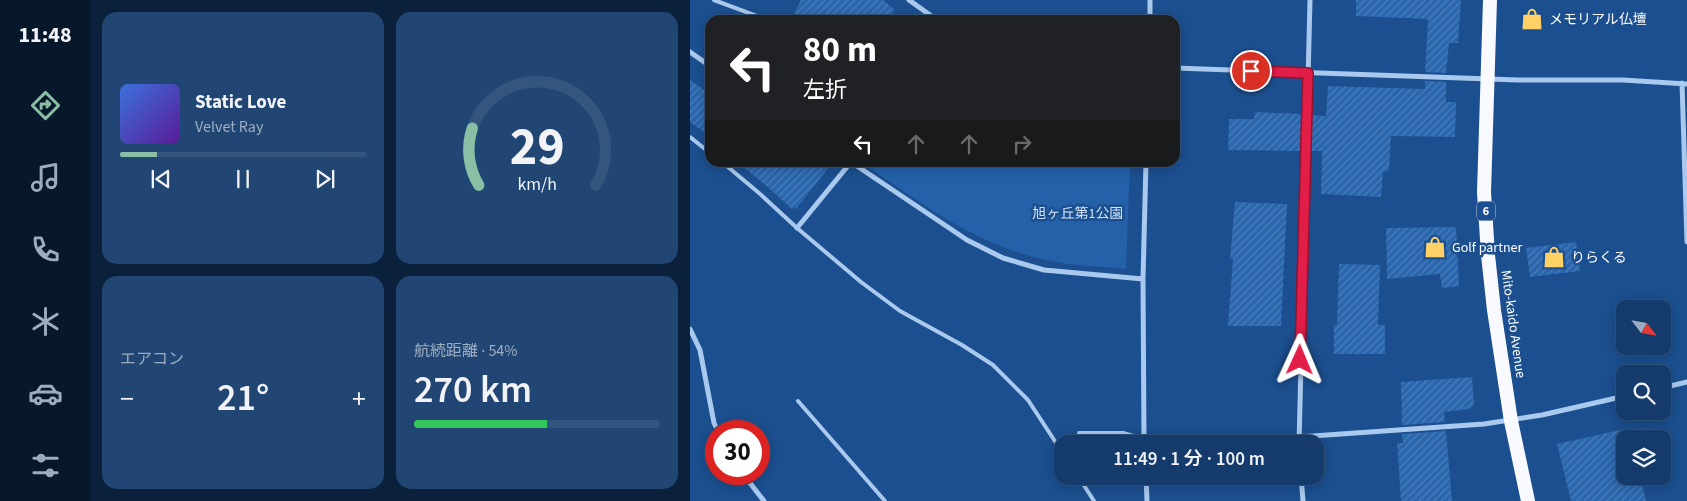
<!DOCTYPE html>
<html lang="ja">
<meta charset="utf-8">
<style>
body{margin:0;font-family:"Source Sans 3","Noto Sans JP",sans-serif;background:#214673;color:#f1f3f6;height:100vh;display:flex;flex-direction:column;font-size:19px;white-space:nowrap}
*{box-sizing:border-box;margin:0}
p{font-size:16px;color:#9dadc1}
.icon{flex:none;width:28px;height:28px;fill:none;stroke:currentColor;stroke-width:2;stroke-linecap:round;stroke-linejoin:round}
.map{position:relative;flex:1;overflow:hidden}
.side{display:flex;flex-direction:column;gap:12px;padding:12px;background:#0b203b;width:600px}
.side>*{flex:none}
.top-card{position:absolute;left:15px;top:15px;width:475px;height:152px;border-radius:15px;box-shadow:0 2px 12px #0003,0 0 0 1px #33557e;background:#202124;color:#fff;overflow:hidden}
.needle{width:32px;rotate:121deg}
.tools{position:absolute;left:926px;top:300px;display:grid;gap:10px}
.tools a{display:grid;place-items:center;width:55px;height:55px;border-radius:10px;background:#143b6b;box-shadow:0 2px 12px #0003,0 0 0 1px #33557e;font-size:25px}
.speed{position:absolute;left:15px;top:420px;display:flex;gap:10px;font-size:25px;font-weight:700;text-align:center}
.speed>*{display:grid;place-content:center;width:65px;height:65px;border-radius:50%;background:#143b6b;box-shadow:0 2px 12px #0003,0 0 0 1px #33557e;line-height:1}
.speed .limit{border:8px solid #d22;background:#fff;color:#111}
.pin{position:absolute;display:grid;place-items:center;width:42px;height:42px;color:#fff;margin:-21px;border:2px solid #fff;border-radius:50%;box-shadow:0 1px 5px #0007}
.me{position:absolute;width:55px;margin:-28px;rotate:1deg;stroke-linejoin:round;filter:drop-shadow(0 0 4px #0008)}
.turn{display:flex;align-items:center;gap:18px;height:105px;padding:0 15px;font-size:22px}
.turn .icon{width:65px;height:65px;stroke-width:2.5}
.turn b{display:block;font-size:35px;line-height:42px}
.lanes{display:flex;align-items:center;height:48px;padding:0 15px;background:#0003;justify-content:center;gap:25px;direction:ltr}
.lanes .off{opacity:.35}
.big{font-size:38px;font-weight:600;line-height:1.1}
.side .card{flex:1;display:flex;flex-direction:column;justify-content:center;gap:8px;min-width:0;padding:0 18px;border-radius:15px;background:#214673}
.side .dial{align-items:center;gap:0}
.dial svg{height:130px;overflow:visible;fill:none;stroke:#33557e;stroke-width:7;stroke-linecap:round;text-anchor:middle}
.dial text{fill:#f1f3f6;stroke:none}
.song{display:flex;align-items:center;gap:15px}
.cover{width:60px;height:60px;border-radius:8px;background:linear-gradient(135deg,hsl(220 70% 55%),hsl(270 70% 35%))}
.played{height:5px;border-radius:2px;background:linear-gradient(90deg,#8abfa5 15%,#33557e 15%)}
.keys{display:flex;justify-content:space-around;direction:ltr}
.heat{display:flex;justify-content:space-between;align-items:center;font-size:28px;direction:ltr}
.charge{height:8px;border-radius:4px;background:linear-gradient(90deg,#34c759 54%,#33557e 0)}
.side .tiles{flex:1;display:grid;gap:12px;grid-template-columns:repeat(2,1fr)}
.trip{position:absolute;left:364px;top:435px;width:270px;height:50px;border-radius:15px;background:#143b6b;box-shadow:0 2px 12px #0003,0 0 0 1px #33557e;font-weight:600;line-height:50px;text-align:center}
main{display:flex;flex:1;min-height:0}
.dock{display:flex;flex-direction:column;width:90px;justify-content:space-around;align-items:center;background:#08182b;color:#9dadc1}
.dock .icon{width:35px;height:35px}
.dock .active{color:#8abfa5}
.dock b{font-size:22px;color:#f1f3f6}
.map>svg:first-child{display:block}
.green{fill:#2461a8}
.building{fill:url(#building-hatch)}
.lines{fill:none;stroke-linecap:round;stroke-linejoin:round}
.service{stroke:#a9c9ee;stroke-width:4}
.minor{stroke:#a9c9ee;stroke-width:5}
.trunk{stroke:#f8faff;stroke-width:14}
.route-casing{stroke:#92132f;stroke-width:12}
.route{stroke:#e11d48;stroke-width:9}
.labels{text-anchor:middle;stroke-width:5;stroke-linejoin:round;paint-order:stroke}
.shield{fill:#1b4f8f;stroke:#bbcadd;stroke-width:1}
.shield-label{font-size:12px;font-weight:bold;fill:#fff}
.poi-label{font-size:14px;fill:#fff;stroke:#1b4f8f;text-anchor:start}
.park-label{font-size:14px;fill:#cfe3fa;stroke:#1b4f8f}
.street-label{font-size:14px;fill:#fff;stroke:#1b4f8f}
</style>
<main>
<nav class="dock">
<b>11:48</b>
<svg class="icon active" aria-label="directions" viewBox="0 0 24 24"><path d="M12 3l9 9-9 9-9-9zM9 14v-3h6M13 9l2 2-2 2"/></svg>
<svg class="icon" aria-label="music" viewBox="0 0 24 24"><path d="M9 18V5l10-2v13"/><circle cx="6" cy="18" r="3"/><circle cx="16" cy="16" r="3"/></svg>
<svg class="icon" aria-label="phone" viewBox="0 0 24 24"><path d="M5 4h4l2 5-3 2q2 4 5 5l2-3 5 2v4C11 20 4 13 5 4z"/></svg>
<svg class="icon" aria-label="climate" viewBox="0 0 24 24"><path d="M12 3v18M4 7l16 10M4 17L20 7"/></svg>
<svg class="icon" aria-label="car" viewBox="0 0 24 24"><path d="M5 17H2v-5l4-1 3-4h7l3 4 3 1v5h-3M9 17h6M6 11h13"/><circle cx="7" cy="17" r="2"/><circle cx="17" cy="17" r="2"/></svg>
<svg class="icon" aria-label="filters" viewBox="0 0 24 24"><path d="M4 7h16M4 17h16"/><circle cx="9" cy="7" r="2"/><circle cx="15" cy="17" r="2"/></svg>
</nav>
<section class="side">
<div class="tiles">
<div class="card">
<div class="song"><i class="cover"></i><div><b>Static Love</b><p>Velvet Ray</p></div></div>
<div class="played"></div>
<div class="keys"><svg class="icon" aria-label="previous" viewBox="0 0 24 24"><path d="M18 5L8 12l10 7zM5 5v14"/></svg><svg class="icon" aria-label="pause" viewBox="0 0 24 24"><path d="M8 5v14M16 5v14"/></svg><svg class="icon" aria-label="next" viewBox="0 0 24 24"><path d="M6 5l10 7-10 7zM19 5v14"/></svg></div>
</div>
<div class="card dial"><svg viewBox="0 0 100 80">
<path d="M14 69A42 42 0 1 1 86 69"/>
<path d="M14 69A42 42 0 0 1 10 34" stroke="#8abfa5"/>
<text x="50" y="56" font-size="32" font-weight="700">29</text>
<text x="50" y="72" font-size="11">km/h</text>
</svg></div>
<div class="card"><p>エアコン</p>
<div class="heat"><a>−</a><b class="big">21°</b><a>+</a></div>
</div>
<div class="card"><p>航続距離 · 54%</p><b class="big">270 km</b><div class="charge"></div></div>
</div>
</section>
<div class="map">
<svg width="997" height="501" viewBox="0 0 997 501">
<defs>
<pattern id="building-hatch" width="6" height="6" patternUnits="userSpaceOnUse" patternTransform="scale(1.25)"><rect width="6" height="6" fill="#2a66ad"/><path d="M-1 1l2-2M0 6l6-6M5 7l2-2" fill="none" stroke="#4a7db9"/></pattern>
</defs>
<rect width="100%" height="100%" fill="#1b4f8f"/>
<path class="green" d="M179 163H440L436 269C410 266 382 266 356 260 287 245 237 207 180 168Z"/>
<path class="building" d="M111 0H193L205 10 197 20H117L104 13Z
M666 0H771L768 43H759L756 73 735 72 738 19 666 16Z
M0 80 20 94V136L0 122Z
M735 81 756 82V102H766L765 137 701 136 699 170 693 172 691 197 631 194 632 151H621L622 115 636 116 638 86 735 89Z
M565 112 613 114 612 151 538 150 539 119H564Z
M47 162H143L106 209 104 207 102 209 72 182Z
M545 202 597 204 591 326H538L543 259H540Z
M766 227 769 286 752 288 750 274 697 279 696 228Z
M886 242 890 271 840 277 836 248Z
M649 264 690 265 688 325H695V354H644V325H647Z
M782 377 784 404 780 409 754 412 755 422 712 425 711 382Z
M935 429V476H950L956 501H881L867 444Z
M756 431 762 501H711L707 443H713L712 434Z"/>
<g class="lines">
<path class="service" d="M24 0 78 20
M0 137 20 153
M32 162 69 193 107 228 171 282 210 311 272 345 303 365 338 400 372 452
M108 401 195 501
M389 433H433L454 439
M388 476 404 501"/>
<path class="minor" d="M219 0 247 20
M460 20V0
M0 52 20 66
M485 68 828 80H933L997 84
M992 83 997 242
M161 162 277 240 313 258 354 270 453 279 454 439 608 437 794 424 852 415 935 396
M107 228 161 162
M453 279 456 162
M0 329 10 350 24 423 28 431
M972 388 997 382
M609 444 620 0
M53 474 74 501
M456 476 457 501
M611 476 613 501"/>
<path class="trunk" d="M800 0 794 192 798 255 804 310 821 421 838 501"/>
</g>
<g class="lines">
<g class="route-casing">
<path id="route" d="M561 71 618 73 610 360"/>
</g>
<use href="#route" class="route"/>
</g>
<defs>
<g id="shop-bare" transform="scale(1.725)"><path d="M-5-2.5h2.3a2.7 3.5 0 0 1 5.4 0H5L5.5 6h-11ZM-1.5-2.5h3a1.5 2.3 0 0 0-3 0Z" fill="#ffd166" stroke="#1b4f8f" stroke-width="2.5" paint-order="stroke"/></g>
</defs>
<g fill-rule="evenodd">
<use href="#shop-bare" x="842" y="19"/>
<use href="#shop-bare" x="745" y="247"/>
<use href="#shop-bare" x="864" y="257"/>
</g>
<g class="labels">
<rect class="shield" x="787" y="201.5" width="18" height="19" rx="4"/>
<g class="shield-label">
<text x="796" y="215">6</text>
</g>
<g class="poi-label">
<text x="859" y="24">メモリアル仏壇</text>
<text x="762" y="252">Golf partner</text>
<text x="881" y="262">りらくる</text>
</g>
<g class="park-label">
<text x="388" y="218">旭ヶ丘第1公園</text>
</g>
<g class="street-label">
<text transform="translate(824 324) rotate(82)" y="5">Mito-kaido Avenue</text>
</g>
</g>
</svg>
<div class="tools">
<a><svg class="needle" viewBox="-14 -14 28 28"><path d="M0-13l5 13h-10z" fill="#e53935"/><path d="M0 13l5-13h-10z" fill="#9dadc1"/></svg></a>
<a><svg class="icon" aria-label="search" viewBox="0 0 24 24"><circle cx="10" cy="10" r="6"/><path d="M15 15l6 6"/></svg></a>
<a><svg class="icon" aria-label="layers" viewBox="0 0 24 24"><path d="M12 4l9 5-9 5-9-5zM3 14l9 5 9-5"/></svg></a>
</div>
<div class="speed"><div class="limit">30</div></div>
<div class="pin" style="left:561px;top:71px;background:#d93025"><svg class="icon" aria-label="arrive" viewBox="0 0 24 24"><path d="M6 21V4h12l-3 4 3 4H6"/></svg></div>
<svg class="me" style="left:610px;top:360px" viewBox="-20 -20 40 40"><path d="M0-17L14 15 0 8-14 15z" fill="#e11d48" stroke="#fff" stroke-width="4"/></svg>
<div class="trip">11:49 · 1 分 · 100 m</div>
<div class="top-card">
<div class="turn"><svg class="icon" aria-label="left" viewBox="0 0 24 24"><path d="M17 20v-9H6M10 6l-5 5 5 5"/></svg><div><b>80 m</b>左折</div></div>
<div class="lanes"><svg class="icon" aria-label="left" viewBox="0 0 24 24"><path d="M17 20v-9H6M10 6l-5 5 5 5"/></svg><svg class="icon off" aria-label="ahead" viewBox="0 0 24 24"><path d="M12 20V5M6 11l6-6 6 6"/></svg><svg class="icon off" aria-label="ahead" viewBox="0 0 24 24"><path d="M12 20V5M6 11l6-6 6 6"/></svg><svg class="icon off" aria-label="right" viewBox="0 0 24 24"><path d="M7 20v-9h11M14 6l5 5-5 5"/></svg></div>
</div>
</div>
</main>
